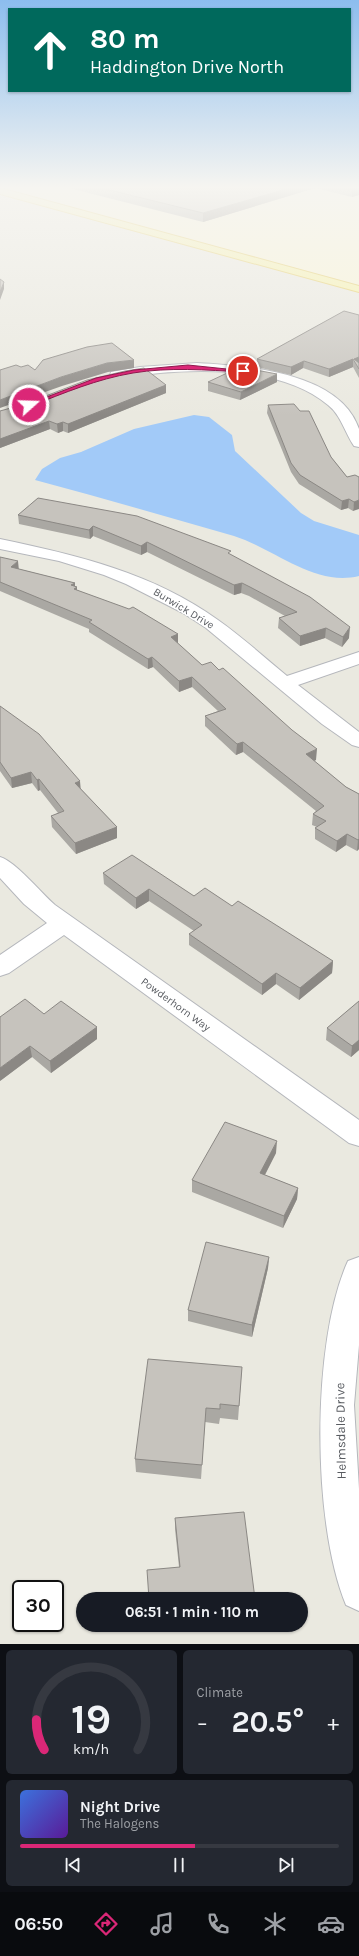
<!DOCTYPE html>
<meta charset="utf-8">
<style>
body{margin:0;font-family:Karla,sans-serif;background:#242831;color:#f1f3f6;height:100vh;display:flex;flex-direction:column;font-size:15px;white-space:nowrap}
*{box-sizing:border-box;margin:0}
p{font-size:13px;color:#9ea1a6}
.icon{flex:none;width:22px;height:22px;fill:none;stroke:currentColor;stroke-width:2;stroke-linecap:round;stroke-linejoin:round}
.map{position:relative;height:1644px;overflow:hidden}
.side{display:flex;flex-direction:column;gap:6px;padding:6px;background:#0d0f14;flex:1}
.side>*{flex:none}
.top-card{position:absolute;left:8px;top:8px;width:343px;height:84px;border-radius:0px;box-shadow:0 1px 3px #0004;background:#00695c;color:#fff;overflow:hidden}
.speed{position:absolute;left:12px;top:1580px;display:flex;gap:8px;font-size:20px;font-weight:700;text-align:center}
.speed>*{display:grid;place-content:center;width:52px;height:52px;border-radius:50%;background:#171b24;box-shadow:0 1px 3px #0004;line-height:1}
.speed .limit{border:2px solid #111;border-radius:6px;background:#fff;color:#111}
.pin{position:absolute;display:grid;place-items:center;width:34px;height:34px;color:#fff;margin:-17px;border:2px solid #fff;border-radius:50%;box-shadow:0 1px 4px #0007}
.me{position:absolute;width:44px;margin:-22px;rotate:70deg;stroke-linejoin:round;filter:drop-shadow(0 0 3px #0008)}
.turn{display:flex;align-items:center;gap:14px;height:84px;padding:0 16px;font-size:18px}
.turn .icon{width:52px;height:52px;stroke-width:2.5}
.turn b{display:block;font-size:28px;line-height:34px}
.big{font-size:30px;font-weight:700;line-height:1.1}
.side .widget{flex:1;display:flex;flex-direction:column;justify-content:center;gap:6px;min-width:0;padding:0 14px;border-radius:6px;background:#242831}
.side .dial{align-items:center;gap:0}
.dial svg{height:104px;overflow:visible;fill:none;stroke:#363941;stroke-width:7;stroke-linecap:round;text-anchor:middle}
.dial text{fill:#f1f3f6;stroke:none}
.song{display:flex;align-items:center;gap:12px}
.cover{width:48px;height:48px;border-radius:6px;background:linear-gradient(135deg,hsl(220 70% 55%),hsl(270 70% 35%))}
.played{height:4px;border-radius:2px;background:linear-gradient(90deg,#db2777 55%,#363941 55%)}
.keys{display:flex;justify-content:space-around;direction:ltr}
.heat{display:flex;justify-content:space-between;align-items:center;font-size:22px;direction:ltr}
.side .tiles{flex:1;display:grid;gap:6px;grid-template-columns:1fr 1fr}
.widget:last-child{grid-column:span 2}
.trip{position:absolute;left:76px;top:1592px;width:232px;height:40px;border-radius:20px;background:#171b24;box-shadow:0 1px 3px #0004;font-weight:700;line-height:40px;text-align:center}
.tab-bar{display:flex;height:64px;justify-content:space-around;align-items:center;background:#090b0e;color:#9ea1a6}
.tab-bar .icon{width:28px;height:28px}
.tab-bar .active{color:#db2777}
.tab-bar b{font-size:18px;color:#f1f3f6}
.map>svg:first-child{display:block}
.commercial{fill:#faf5d5}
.water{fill:#a2caf8}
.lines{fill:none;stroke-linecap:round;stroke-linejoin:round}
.minor-casing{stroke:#b5b7bc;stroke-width:2}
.primary-casing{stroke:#e6cc5d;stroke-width:2}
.minor{fill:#fff;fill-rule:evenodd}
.primary{fill:#f8f3a7;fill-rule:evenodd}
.wall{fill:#aaa8a3}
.shaded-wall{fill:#8b8884}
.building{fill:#c6c3bd;stroke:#8b8884}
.route{fill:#db2777;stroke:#8e194d}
.labels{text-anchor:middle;stroke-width:3;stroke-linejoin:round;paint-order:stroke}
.street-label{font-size:11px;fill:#585b60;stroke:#fff}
.near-street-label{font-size:13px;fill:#585b60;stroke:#fff}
</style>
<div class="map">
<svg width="359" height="1644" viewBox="0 0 359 1644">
<rect width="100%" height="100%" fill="#eae9e0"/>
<path class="commercial" d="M0 186H359V285L0 188Z"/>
<path class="water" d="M194 415 209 417 232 435 235 451 301 513 314 521 359 535V576C314 587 275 549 234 536 168 517 102 498 35 480L42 469 60 458 81 452 134 429Z"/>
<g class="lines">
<g class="minor-casing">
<path id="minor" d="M197 363C247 366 340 372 359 429 359 434 359 442 359 447L354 446C345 433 341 415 328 405 277 362 178 368 116 379L111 378 110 375 111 372 140 367Z
M0 539C77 555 153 573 218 620 242 637 264 657 287 676L359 652V664L298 685 359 732V747L352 745 322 724 206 628 183 613 126 584 104 575 59 561 0 549Z
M0 857C15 861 41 893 55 905L359 1120V1146L349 1143 64 935 9 973 0 976V955L47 923 24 904 0 878Z
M359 1257V1345L354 1405 359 1489V1611L346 1605C312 1524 311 1342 348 1261Z"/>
</g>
<g class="primary-casing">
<path id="primary" d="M0 188 359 286V292L0 194Z"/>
</g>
<use href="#minor" class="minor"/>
<use href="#primary" class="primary"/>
</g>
<path class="wall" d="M61 186H359V195L352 197 315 188 203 222Z
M359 315V378L353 367 329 377 303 368 291 375 257 367V359Z
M208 382H277L240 400 208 391Z
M166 385V393L68 433 63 431 58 433 50 429 0 448V411Z
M268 405 331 457 347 477H359L353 511 348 508 341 510 299 484 291 472 267 413Z
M38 498 231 555 349 638 342 647 325 638 300 646 278 628 279 618 285 616 249 596 241 593 234 595 147 552 141 555 93 536 90 539 19 524 18 515Z
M0 557 19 569 75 583V587L77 590 178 634V644L202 665 316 760 314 761 346 787 359 794V849L357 851 346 845 336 852 315 839V828L317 827 312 825 313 814 316 811 243 752 236 755 205 726V716L218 711 192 687 179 692 153 667 148 669 89 632V629L0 591Z
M0 706 80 788 117 827V838L76 854 52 827 51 816 58 813 40 790 38 791 32 783 12 788 0 771Z
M103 873 194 896 232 906 333 961 332 973 299 1000 276 984 262 995 189 945V934L194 931 149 901 136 909 104 884Z
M359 1001V1050L351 1057 326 1040 327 1028Z
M44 1014 97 1027V1039L51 1073 32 1057 0 1081Z
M276 1153 265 1175 298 1188 297 1199 283 1228 192 1192V1180Z
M269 1257 268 1268 252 1337 188 1321V1310Z
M242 1367 238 1420 220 1418 219 1424 205 1422 201 1479 136 1472 135 1459Z
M175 1518 255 1599 179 1567 175 1529Z"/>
<path class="shaded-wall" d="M297 186H316L315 188 203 222V213Z
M359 187V195L352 197V189Z
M4 282V289L0 300V292Z
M359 357V365L354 359Z
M353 359V367L329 377V369Z
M134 360V368L108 372 62 386 0 408V400L61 377 107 363Z
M304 361 303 368 291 375V367Z
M277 374V382L240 400 241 392Z
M166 385V393L68 433V424Z
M49 421 50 429 0 448V439Z
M63 422V431L58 433 57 424Z
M349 499 348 508 341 510 342 501Z
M359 500V509L353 511 354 502Z
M93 526V536L90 539 89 530Z
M147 542V552L141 555V546Z
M18 561 19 571 11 567Z
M75 583V588L77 587V597L71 585Z
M242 583 241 593 234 595V585Z
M350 627 349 638 342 647 343 637Z
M326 628 325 638 300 646V636Z
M178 634V644L171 637Z
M152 657 153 667 148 669V659Z
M192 677V687L179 692V681Z
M243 742V752L236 755 237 744Z
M317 749 316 760 305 765 306 754Z
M31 772 32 783 12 788 11 778Z
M39 779 40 790 38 791 37 780Z
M80 781 81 792 75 783Z
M117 827V838L76 854 75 843Z
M347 834 346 845 336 852 337 841Z
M359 839V849L357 851 358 840Z
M149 889V901L136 909V898Z
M333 961 332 973 299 1000 300 988Z
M276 973V984L262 995V984Z
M97 1027V1039L51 1073 50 1061Z
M359 1040V1050L351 1057 352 1046Z
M30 1046 32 1057 0 1081V1068Z
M277 1141 276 1153 260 1184V1173Z
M298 1188 297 1199 283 1228 284 1216Z
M269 1257 268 1268 252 1337V1325Z"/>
<path class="building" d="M93 186H297L203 213Z
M340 186H359V187L352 189Z
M0 279 4 282 0 292Z
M344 311 359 315V357L354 359 359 363V369L353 359 329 369 304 361 291 367 257 359Z
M112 343 134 360 107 363 61 377 0 400V370L16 365 21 367 28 365 35 370 43 360 87 347Z
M240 367 277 374 241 392 208 382Z
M144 368 166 385 68 424 63 422 57 424 49 421 0 439V411L25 404 87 380 125 371Z
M294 404 300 411H309L331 457 347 477 355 475 359 477V500L354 502 349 499 342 501 300 475 291 463 268 405Z
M38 498 137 516 231 551 228 553 310 597 350 627 343 637 326 628 300 636 279 618 297 612 250 587 242 583 234 585 147 542 141 546 93 526 89 530 18 515Z
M0 557 18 561 11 567 75 583 71 585 77 587 74 589 129 609 133 607 178 634 171 637 202 665 211 662 219 670 223 668 292 730 317 749 306 754 346 787 359 794V839L358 840 347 834 337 841 315 828 326 821 313 814 324 806 243 742 237 744 205 716 226 709 192 677 179 681 152 657 148 659 89 622 92 620 0 582Z
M0 706 39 734 80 781 75 783 117 827 75 843 51 816 64 811 39 779 37 780 31 772 11 778 0 762Z
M132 855 194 896 205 888 232 906 238 901 333 961 300 988 276 973 262 984 189 934 202 925 149 889 136 898 103 873Z
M25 999 44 1014 61 1001 97 1027 50 1061 30 1046 0 1068V1017Z
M359 1001V1040L352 1046 327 1028Z
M225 1122 277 1141 260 1173 298 1188 284 1216 192 1180Z
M206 1242 269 1257 252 1325 188 1310Z
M148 1359 242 1367 239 1406 220 1404V1409L206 1408 202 1465 135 1459Z
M244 1512 255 1599H149L147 1570 180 1567 175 1518Z"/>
<linearGradient id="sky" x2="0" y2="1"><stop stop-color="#8cbdee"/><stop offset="0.45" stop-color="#f6f5f1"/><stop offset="1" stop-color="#f6f5f1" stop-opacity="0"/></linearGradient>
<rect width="359" height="416" fill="url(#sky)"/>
<path class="route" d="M188 365 246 371 243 372C206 370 169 367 133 373 97 379 64 393 31 406L26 405 96 378 134 370Z"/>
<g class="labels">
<g class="street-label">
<text transform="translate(184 608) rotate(31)" y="4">Burwick Drive</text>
<text transform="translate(176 1004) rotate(36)" y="4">Powderhorn Way</text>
</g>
<g class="near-street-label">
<text transform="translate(340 1431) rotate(-91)" y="5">Helmsdale Drive</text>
</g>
</g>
</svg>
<div class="speed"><div class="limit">30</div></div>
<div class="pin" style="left:243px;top:371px;background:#d93025"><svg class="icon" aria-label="arrive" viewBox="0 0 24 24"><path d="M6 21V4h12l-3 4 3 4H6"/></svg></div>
<svg class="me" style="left:29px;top:405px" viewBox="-20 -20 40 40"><circle r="17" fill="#db2777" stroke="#fff" stroke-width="3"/><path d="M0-11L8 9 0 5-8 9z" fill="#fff"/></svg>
<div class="trip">06:51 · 1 min · 110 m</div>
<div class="top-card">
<div class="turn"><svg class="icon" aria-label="ahead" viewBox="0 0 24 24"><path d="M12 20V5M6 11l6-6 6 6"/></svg><div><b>80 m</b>Haddington Drive North</div></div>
</div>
</div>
<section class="side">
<div class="tiles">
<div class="widget dial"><svg viewBox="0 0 100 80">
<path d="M14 69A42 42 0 1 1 86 69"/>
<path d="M14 69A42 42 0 0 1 8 46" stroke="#db2777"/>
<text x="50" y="56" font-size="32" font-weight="700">19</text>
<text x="50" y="72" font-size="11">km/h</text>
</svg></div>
<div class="widget"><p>Climate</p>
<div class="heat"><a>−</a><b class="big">20.5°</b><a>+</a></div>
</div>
<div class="widget">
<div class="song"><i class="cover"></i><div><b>Night Drive</b><p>The Halogens</p></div></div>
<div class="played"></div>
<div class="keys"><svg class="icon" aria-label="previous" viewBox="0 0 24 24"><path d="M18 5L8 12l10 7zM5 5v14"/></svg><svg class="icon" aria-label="pause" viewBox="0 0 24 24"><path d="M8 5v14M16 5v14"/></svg><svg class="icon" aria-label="next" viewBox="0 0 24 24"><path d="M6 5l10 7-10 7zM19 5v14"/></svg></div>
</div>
</div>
</section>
<nav class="tab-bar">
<b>06:50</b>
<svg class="icon active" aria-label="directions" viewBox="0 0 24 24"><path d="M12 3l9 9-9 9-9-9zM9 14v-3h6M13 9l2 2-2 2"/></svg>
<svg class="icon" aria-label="music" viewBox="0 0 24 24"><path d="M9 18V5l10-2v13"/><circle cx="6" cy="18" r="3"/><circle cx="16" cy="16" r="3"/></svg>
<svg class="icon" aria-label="phone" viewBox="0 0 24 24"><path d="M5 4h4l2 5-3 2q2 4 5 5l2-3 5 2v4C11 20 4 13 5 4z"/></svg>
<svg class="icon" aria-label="climate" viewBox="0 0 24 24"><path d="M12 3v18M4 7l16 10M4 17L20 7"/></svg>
<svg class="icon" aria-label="car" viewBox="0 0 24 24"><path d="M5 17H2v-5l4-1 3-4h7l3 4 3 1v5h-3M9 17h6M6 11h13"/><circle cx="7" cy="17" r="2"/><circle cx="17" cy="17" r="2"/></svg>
</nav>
